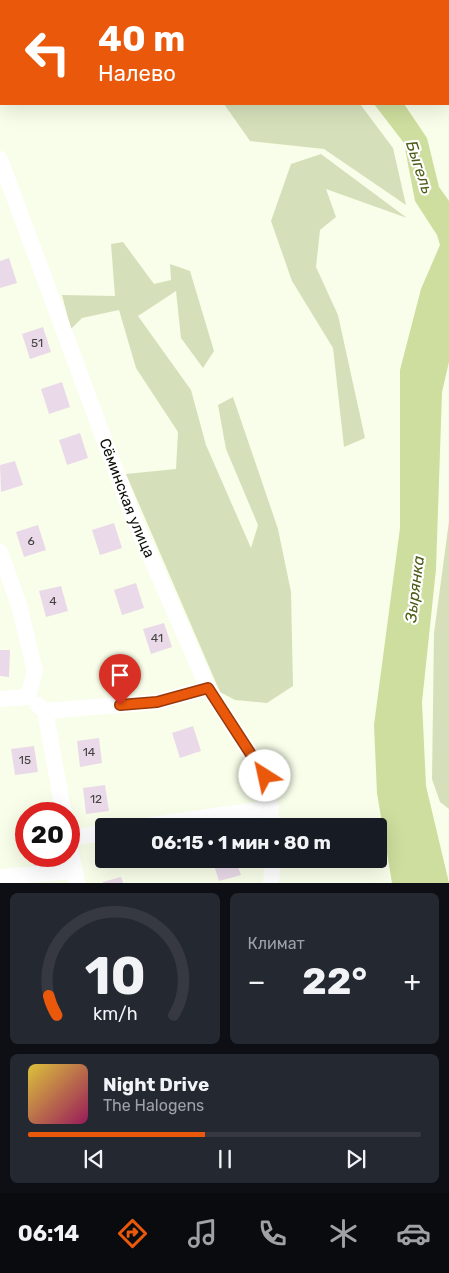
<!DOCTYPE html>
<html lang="ru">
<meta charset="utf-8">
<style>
body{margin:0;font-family:Rubik,sans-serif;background:#242831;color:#f1f3f6;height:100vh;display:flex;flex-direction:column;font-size:19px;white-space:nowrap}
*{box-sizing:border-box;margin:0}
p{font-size:16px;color:#9ea1a6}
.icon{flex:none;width:28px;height:28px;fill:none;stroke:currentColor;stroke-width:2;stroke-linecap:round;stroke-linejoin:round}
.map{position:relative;height:883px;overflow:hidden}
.sheet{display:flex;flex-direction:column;gap:10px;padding:10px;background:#0d0f14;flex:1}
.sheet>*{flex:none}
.banner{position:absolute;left:0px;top:0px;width:450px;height:105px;box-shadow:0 5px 20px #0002;background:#ea580c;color:#fff;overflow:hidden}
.speed{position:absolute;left:15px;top:802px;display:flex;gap:10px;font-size:25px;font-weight:700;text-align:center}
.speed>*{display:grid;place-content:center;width:65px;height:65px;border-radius:50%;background:#171b24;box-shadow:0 5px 20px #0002;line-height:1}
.speed .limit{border:8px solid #d22;background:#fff;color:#111}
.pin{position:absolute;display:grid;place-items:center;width:42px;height:42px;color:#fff;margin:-51px -21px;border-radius:50% 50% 50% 0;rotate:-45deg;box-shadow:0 0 5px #0007}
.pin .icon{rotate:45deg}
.me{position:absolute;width:55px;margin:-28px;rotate:325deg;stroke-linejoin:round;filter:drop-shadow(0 0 4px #0008)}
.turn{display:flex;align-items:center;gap:18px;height:105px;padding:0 15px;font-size:22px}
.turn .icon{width:65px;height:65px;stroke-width:2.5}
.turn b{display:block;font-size:35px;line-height:42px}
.big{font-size:38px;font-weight:700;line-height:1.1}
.sheet .tile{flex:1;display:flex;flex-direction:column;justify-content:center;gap:8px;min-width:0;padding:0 18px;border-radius:8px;background:#242831}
.sheet .dial{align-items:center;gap:0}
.dial svg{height:130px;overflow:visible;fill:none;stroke:#363941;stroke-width:7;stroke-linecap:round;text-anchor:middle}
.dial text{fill:#f1f3f6;stroke:none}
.song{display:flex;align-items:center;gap:15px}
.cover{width:60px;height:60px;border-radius:8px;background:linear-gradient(135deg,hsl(50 70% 55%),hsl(330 70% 35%))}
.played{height:5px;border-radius:2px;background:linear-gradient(90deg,#ea580c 45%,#363941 45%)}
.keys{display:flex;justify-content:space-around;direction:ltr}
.heat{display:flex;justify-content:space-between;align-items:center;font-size:28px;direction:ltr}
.sheet .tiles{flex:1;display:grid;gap:10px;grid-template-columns:1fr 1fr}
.tile:last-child{grid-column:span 2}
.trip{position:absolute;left:95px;top:818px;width:292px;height:50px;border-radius:5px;background:#171b24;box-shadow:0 5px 20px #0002;font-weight:700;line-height:50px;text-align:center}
.tab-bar{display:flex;height:80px;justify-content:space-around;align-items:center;background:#090b0e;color:#9ea1a6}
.tab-bar .icon{width:35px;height:35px}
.tab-bar .selected{color:#ea580c}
.tab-bar b{font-size:22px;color:#f1f3f6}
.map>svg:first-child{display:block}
.green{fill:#d5e0ba}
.water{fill:#cdde9e}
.building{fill:#eadae9}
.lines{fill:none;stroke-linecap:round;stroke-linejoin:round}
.minor{stroke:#fff;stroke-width:16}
.route-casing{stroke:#983908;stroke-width:12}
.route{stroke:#ea580c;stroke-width:9}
.labels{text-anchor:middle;stroke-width:4.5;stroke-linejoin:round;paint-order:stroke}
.number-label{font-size:12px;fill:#454241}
.street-label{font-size:15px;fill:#0e1009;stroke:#fff}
.water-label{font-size:16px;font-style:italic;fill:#4e5c18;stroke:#fff}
</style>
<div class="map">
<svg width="449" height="883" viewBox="0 0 449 883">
<rect width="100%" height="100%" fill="#f8fee9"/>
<path class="green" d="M224 104H360L393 148 406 205 324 149 250 141Z
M321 154 407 218 326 189 336 217 320 230 316 267 338 315 365 438 344 447 333 348 292 281 271 221 291 164Z
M123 242 154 284 171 280 170 264 190 271 214 351 203 368 181 338 176 291 138 316 191 390 206 445 251 548 258 525 226 449 218 405 233 397 278 529 291 592 293 686 267 703 235 700 220 692 126 474 176 469 178 432 136 368 119 310 82 318 71 329 62 295 115 296 111 244Z
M449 521V809L440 802 432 779 434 633Z"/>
<path class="water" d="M374 104H404L427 138 439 187 449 201V362L442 392 436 569 422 702 426 786 449 883H392L377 793 374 725 400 528V370L421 289 440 245 437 235 415 201 404 143Z"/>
<path class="building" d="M9 258 17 283 0 288V261Z
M43 327 51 352 30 359 22 334Z
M62 382 70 407 49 414 41 389Z
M80 433 88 458 67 465 59 440Z
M15 461 23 485 1 492 0 465Z
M114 523 122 548 100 555 92 530Z
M38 525 46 550 24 557 16 532Z
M136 583 144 608 122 615 114 590Z
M61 586 68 611 46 617 39 591Z
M164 623 172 647 151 654 143 629Z
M0 650H10L9 677 0 676Z
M193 726 201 751 180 758 172 733Z
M99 738 102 763 80 767 77 741Z
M34 746 38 772 15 775 11 749Z
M105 785 109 811 86 814 83 788Z
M32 856H55L56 863 34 866Z
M212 859H235L241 875 219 881Z
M121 877 123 883H103V882Z"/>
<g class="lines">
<g class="minor">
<path id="s1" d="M0 159 133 517 208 688 265 776 273 826"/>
<path d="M0 552 19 605 35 671 28 697"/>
<path d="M0 699 28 697"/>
<path d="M38 705 45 711 64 814"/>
<path d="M45 711 157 702 208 688"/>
<path d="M146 826 271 808"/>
<path d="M69 838 104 833"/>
<path d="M69 842 77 883"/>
<path d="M0 877 74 871"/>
<path d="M271 883 273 859"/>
</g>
</g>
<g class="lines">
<g class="route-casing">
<path id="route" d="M120 705 157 702 208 688 265 776"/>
</g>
<use href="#route" class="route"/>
</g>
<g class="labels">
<g class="number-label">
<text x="37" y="347">51</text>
<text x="31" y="545">6</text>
<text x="53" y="605">4</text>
<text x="157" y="642">41</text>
<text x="89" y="756">14</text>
<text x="25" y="764">15</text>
<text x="96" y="803">12</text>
</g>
<g class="street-label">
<text dy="5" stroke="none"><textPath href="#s1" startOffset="362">Сёминская улица</textPath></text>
</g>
<g class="water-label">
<text transform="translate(420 167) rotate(72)" y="6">Быгель</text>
<text transform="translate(414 589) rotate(-83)" y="6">Зырянка</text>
</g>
</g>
</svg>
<div class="speed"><div class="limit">20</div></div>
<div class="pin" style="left:120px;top:705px;background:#d93025"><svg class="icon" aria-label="arrive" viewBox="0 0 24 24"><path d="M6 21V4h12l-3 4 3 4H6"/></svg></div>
<svg class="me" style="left:265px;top:776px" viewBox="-20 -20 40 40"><circle r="19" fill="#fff"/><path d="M0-13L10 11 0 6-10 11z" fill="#ea580c"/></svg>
<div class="trip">06:15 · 1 мин · 80 m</div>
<div class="banner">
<div class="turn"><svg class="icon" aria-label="left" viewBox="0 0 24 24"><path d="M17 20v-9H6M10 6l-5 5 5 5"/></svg><div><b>40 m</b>Налево</div></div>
</div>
</div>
<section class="sheet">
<div class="tiles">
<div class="tile dial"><svg viewBox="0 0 100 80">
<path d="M14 69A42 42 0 1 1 86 69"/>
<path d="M14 69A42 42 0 0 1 9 57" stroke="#ea580c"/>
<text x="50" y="56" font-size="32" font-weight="700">10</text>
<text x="50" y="72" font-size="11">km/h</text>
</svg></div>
<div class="tile"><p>Климат</p>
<div class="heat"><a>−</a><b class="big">22°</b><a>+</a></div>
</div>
<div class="tile">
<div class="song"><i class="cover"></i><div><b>Night Drive</b><p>The Halogens</p></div></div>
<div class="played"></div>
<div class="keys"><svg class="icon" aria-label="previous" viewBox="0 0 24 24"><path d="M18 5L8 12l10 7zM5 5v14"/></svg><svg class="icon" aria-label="pause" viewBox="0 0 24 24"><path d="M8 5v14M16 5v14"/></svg><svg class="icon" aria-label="next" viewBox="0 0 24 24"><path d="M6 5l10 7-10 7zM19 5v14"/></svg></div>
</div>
</div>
</section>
<nav class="tab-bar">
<b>06:14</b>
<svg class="icon selected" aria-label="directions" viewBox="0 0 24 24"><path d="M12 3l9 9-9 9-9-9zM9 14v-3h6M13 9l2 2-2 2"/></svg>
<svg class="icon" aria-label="music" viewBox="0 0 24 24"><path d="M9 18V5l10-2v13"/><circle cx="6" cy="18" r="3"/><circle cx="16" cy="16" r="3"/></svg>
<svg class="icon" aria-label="phone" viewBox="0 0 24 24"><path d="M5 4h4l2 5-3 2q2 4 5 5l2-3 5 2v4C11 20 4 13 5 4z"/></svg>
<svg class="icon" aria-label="climate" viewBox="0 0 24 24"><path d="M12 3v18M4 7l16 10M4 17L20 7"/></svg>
<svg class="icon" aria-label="car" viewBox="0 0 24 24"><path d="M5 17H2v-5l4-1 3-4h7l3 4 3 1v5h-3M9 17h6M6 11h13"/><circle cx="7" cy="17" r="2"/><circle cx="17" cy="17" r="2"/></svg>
</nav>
